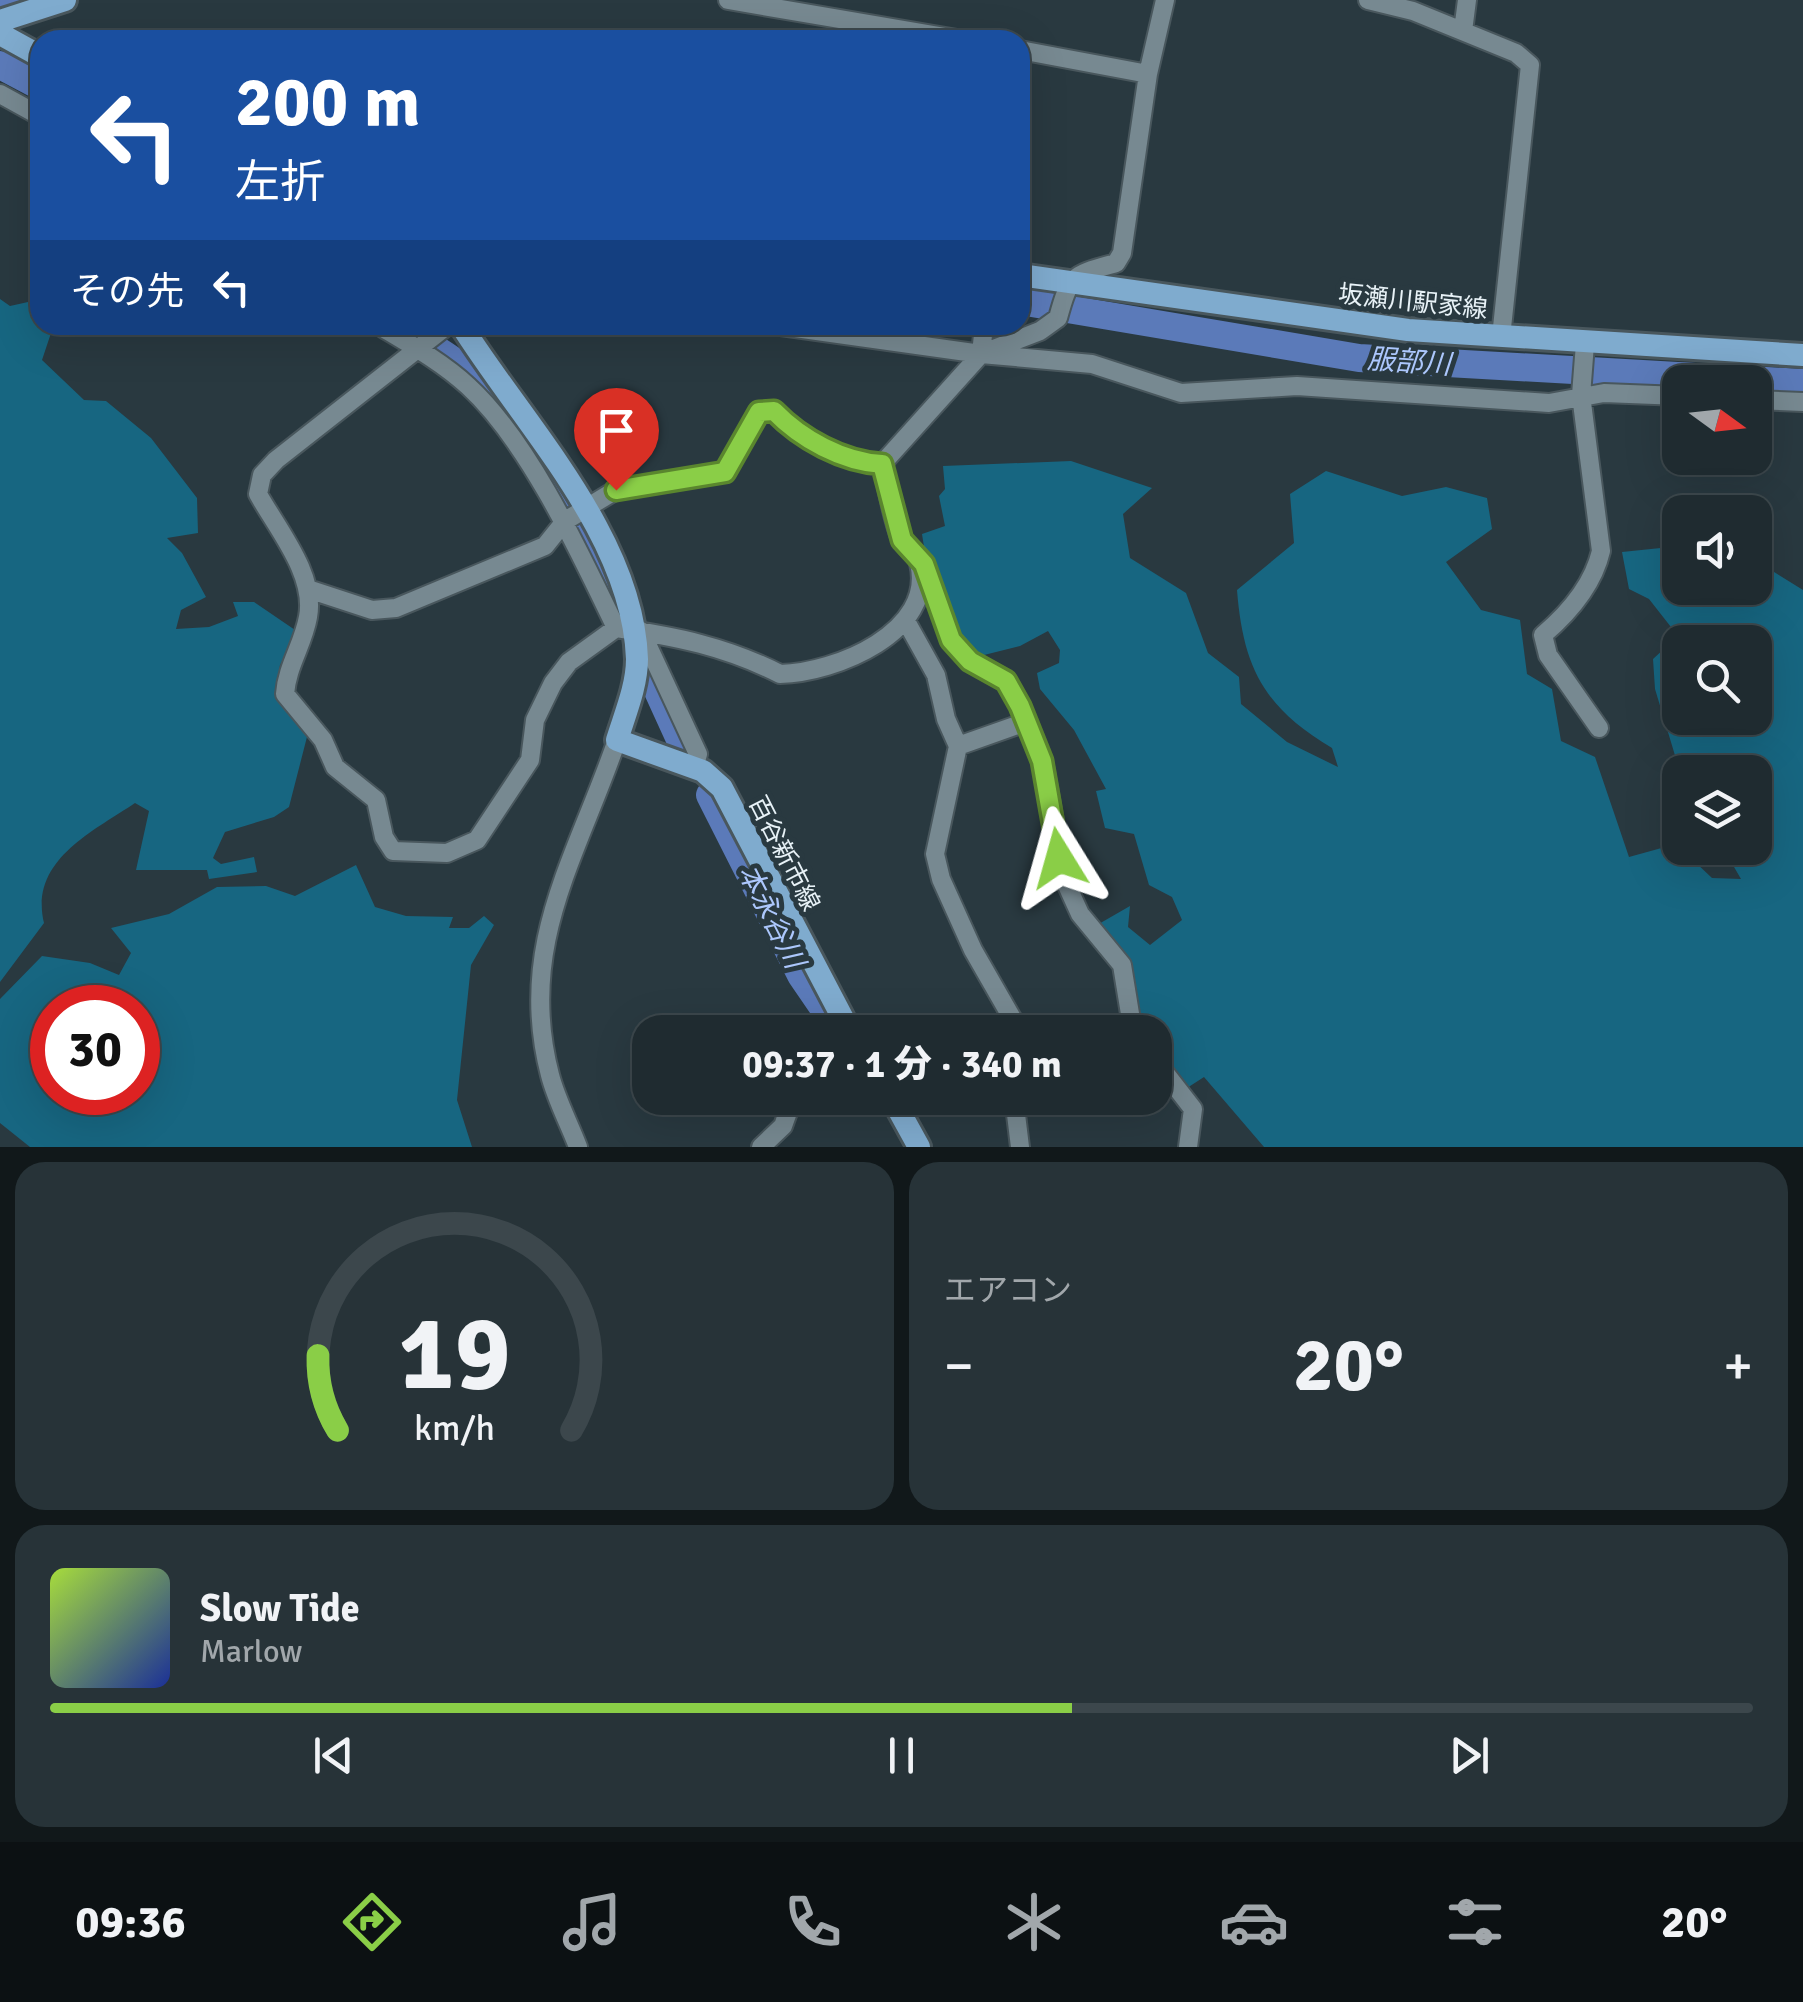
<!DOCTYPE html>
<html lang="ja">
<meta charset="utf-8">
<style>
body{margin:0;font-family:Signika,"Noto Sans JP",sans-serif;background:#273338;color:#f1f3f6;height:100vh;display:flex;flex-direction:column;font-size:38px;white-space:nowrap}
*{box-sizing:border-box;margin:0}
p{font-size:32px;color:#a1a7ab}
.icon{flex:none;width:55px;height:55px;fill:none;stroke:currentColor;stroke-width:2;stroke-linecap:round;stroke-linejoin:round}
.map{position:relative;height:1147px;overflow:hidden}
.panel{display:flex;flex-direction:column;gap:15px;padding:15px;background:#11181a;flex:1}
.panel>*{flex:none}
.hud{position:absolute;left:30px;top:30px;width:1000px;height:305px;border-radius:30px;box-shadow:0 10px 40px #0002,0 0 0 2px #3c474c;background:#1a4fa0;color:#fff;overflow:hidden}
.needle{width:65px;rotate:105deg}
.tools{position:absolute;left:1662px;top:365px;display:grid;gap:20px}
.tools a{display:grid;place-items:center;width:110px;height:110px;border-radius:20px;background:#1f2b30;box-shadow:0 10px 40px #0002,0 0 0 2px #3c474c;font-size:50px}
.speed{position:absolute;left:30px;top:985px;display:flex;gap:20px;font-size:50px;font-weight:700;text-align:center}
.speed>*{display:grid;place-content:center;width:130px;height:130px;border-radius:50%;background:#1f2b30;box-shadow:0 10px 40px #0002,0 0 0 2px #3c474c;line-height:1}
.speed .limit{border:15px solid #d22;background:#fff;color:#111}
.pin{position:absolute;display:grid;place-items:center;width:85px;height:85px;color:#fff;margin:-102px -42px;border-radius:50% 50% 50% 0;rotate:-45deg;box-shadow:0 0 10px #0007}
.pin .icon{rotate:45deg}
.me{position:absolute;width:110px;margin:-55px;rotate:352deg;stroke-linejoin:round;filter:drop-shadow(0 0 8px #0008)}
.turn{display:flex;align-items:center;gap:35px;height:210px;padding:0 40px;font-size:45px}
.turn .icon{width:130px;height:130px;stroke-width:2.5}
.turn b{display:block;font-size:70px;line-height:85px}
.then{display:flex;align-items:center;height:95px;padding:0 40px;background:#0003;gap:20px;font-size:38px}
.big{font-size:75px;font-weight:800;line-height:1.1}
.panel .widget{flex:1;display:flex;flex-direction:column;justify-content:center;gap:15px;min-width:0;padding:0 35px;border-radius:30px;background:#273338}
.panel .dial{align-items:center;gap:0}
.dial svg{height:260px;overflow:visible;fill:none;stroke:#3c474c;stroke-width:7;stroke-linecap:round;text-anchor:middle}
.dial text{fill:#f1f3f6;stroke:none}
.song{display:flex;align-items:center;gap:30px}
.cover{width:120px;height:120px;border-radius:15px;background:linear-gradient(135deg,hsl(80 70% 55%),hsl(230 70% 35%))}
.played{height:10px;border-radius:5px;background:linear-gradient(90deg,#8ace47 60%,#3c474c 60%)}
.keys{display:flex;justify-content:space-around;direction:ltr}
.heat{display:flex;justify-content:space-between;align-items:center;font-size:55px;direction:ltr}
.panel .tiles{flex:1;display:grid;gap:15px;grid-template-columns:1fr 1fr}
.widget:last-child{grid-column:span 2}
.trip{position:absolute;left:632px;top:1015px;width:540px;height:100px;border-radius:30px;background:#1f2b30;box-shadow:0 10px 40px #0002,0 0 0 2px #3c474c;font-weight:800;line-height:100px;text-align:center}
.tab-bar{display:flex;height:160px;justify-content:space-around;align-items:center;background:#0c1113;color:#a1a7ab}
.tab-bar .icon{width:70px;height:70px}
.tab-bar .current{color:#8ace47}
.tab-bar b{font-size:45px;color:#f1f3f6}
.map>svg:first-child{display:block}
.green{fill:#176681;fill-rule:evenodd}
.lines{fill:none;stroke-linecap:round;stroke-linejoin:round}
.river{stroke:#5b7ab9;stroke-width:28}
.minor-casing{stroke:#49575d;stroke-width:22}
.major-casing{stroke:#49575d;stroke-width:28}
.minor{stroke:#778991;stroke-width:18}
.major{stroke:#7fabce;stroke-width:22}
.route-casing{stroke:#5a862e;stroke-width:25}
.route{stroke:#8ace47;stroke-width:18}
.labels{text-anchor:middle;stroke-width:10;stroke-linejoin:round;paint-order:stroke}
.street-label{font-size:25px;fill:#e8f2f7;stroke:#293940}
.water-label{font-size:28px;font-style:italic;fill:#acc7fc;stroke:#293940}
</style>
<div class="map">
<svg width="1803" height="1147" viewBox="0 0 1803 1147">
<rect width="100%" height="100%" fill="#293940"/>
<path class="green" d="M0 299 10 306 37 300 40 325H61L51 333 42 360 84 400 106 401 151 438 197 498 198 533 167 538 182 553 206 597 181 610 176 629 209 627 238 616 233 602H254L298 632 280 665 277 686 308 733 289 807 274 817 225 832 213 858 221 864 254 857 257 872 209 879 207 870H136L149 811 135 803C92 832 29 861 44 923L0 982Z
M1071 461 1152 488 1123 514 1130 558 1186 593 1208 653 1239 677 1241 704 1287 742 1338 767 1332 748C1264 708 1243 667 1237 590L1294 543 1290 494 1326 471 1402 496 1446 487 1487 498 1492 529 1446 562 1481 610 1520 620 1527 674 1552 689 1561 741 1595 757 1629 857 1676 844 1712 878 1741 879 1723 848H1755V772H1680L1655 689 1653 659 1678 636 1649 599 1629 589 1622 552 1680 546V588H1755V560L1803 590V1147H1264L1204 1077 1187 1088 1155 1053V1032H1138L1129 998 1097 925 1130 906 1128 927 1150 945 1182 920 1172 897 1149 885 1134 834 1105 828 1096 791 1106 789 1074 730 1040 689 1037 673 1059 663 1060 650 1048 631 1020 646 976 657C948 623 928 578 922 534L945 526 939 496 945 489 943 466ZM1680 642H1755V718H1680Z
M356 865 375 907 406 916 453 917 449 928H469L484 916 494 925 471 965 457 1100 472 1147H30L0 1123V999L42 956 90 963 119 975 131 953 111 928 169 914 217 887 266 886 295 896ZM52 1008H138V1092H52Z"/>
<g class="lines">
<path class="river" d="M0 2 9 0
M0 65 40 86
M1020 301 1359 358 1803 383
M397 325C430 346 471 368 496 399 544 457 581 529 613 597
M652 678 683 746
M710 795 801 975 840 1032"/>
<g class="minor-casing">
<path id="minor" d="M728 0 963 40
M1368 0 1413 11 1516 53 1530 65 1501 337
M1463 31 1467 0
M1020 50 1148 74
M0 94 40 116
M378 325C408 343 442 362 468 386 529 442 580 553 616 628
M448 325 276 460 262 475 258 494C278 530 316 575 308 617 303 645 287 666 285 694L323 740 335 767 376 800 384 837 393 851 447 853 477 840 530 760 535 720 553 683 569 662 616 628C675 636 727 647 780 674 835 673 936 632 919 563 917 554 905 548 901 539 891 517 888 487 882 464
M774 325 981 354 1092 364 1181 393 1297 386 1549 403 1604 393 1680 396
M1585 344 1581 395 1601 551C1593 585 1570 612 1543 635L1548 655 1599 728
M981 354 984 325
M1755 400 1803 402
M923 564 951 640 970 661 1006 681 1020 706 1043 761 1065 881 1080 914 1122 965 1133 1032
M308 589 372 610 396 608 545 546 565 521 616 490 725 472 759 412 774 411C801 440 843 462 882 464L981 354 1040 331 1058 318C1070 274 1073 275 1116 263L1122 253 1148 74 1165 0
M906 621 936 675 946 719 958 746 935 854 941 879 973 950 1020 1032
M641 631 698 754 694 768
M958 746 1026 722
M1155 1060 1193 1109 1188 1147
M1014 1098 1020 1147
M578 1147C569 1123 556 1099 550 1075 516 946 577 857 617 740
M761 1147 783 1126 793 1098"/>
</g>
<g class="major-casing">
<path id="major" d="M0 21 65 0
M0 34 40 56
M1020 275 1408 330 1803 355
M461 325C523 424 633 536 637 659 637 686 625 714 617 740L703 771 722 788 850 1032
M892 1098 919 1147"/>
</g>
<use href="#minor" class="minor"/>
<use href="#major" class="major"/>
</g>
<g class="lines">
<g class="route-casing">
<path id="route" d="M616 490 725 472 759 412 774 411C801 439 843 462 882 464L902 540 924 564 951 640 970 661 1006 681 1020 706 1042 761 1059 858"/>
</g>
<use href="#route" class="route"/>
</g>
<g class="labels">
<g class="street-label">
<text transform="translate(1413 301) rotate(6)" y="9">坂瀬川駅家線</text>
<text transform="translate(785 853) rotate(63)" y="9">百谷新市線</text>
</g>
<g class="water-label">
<text transform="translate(1409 361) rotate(4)" y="10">服部川</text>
<text transform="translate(772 916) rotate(63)" y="10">本永谷川</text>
</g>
</g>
</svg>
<div class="tools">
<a><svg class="needle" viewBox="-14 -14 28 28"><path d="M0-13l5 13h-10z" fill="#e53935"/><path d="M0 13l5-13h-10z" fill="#a1a7ab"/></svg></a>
<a><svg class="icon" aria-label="sound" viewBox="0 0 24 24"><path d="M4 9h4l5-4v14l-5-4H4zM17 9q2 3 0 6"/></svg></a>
<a><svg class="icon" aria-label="search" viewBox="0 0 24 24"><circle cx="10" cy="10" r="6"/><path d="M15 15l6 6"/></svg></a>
<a><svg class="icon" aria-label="layers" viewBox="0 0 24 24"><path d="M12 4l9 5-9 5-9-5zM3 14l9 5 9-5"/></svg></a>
</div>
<div class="speed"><div class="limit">30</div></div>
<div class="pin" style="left:616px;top:490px;background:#d93025"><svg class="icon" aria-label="arrive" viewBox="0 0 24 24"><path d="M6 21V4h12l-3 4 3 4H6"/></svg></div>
<svg class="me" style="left:1059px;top:858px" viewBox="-20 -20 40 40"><path d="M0-17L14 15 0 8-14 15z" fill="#8ace47" stroke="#fff" stroke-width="4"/></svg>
<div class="trip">09:37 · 1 分 · 340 m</div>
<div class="hud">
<div class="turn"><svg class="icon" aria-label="left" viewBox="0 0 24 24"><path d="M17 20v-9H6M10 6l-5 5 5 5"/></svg><div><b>200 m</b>左折</div></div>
<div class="then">その先<svg class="icon" aria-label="left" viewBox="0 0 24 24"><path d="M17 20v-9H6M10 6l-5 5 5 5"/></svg></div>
</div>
</div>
<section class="panel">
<div class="tiles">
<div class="widget dial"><svg viewBox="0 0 100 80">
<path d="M14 69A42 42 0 1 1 86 69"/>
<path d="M14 69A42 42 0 0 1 8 46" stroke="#8ace47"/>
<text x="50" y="56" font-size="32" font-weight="700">19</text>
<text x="50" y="72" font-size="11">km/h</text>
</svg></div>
<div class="widget"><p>エアコン</p>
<div class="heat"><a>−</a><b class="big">20°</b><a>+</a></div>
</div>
<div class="widget">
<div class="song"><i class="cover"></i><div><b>Slow Tide</b><p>Marlow</p></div></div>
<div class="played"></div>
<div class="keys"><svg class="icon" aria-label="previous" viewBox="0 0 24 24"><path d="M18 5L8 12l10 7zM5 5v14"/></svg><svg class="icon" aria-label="pause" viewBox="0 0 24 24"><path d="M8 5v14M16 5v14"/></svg><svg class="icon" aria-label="next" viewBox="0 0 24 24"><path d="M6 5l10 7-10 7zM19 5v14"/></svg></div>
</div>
</div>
</section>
<nav class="tab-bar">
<b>09:36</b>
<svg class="icon current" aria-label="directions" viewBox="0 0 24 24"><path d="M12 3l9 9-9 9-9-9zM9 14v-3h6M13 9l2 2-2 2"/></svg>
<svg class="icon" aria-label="music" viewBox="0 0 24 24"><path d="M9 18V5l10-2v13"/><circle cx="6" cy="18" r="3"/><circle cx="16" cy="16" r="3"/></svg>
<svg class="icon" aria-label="phone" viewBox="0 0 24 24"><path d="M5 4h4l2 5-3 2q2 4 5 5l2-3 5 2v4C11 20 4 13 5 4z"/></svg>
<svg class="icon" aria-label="climate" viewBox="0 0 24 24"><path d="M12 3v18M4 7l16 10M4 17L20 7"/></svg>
<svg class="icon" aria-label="car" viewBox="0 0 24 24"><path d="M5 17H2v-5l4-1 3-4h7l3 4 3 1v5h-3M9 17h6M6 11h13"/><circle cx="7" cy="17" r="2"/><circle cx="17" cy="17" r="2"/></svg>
<svg class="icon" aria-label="filters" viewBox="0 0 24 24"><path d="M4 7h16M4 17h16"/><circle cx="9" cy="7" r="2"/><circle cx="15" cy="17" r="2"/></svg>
<b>20°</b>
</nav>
